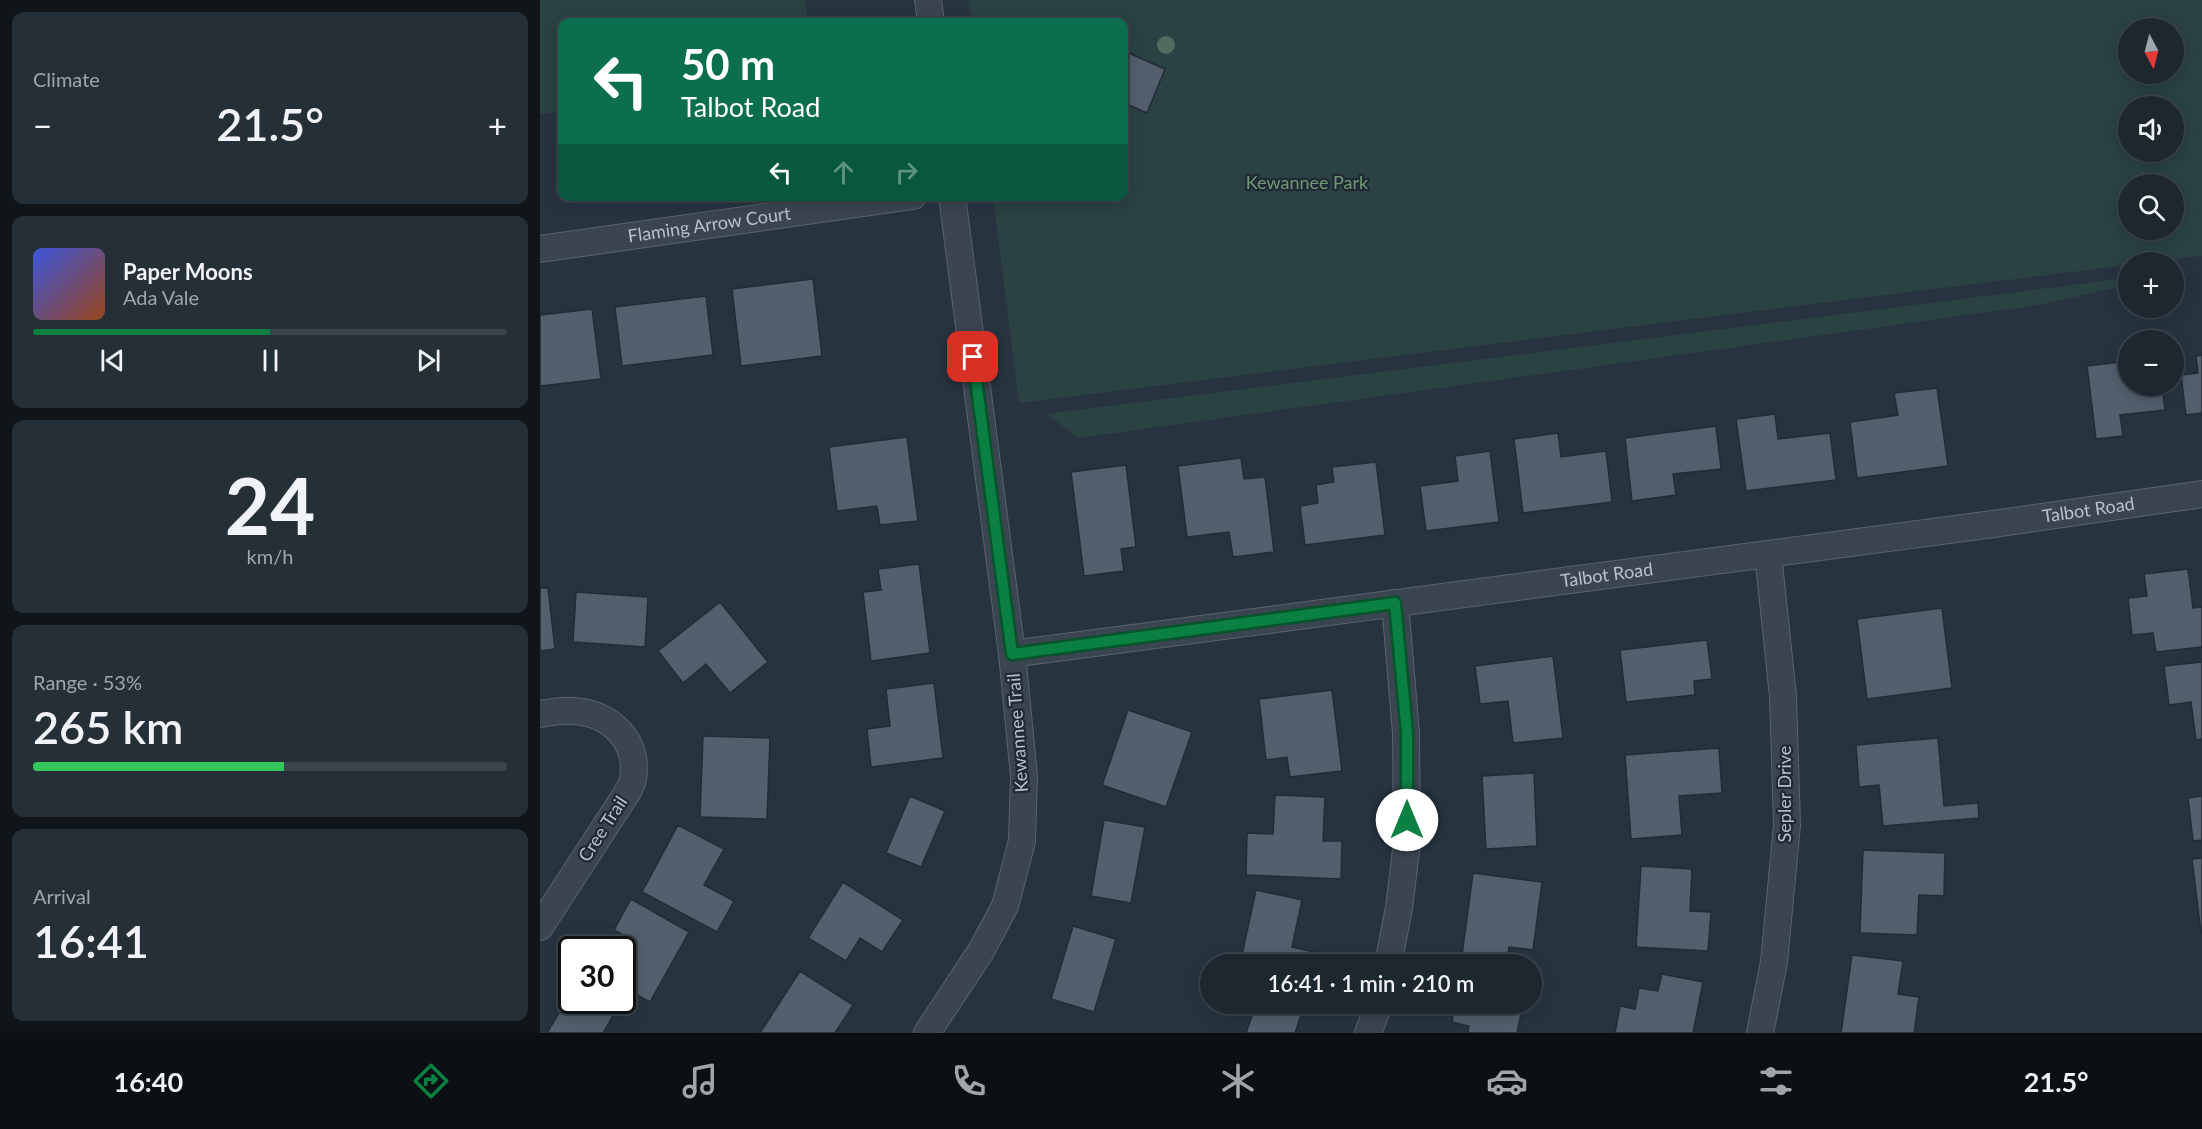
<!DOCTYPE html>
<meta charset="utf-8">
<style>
body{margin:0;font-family:Lato,sans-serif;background:#252f38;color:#f1f3f6;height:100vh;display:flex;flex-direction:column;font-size:22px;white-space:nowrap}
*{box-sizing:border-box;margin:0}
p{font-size:20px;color:#a0a5ab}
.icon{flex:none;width:33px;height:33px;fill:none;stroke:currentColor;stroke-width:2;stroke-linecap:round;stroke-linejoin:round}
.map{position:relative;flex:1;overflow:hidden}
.side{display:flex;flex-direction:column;gap:12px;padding:12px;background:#10151a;width:540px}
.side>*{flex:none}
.top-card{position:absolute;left:18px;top:18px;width:570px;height:183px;border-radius:12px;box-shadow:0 3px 15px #0003,0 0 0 2px #3b444c;background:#0b6e4f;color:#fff;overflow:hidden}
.needle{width:39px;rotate:173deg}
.controls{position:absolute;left:1578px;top:18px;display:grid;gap:12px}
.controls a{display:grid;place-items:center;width:66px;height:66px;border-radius:50%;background:#1d2730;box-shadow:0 3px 15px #0003,0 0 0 2px #3b444c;font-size:30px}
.speed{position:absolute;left:18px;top:936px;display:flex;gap:12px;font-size:30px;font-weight:700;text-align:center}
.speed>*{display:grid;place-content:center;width:78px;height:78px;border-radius:50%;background:#1d2730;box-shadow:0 3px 15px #0003,0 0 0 2px #3b444c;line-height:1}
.speed .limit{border:3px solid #111;border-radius:9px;background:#fff;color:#111}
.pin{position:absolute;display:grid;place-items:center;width:51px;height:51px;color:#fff;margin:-26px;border-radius:12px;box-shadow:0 3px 9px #0006}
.me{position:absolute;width:66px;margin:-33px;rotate:0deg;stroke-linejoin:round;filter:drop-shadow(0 0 4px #0008)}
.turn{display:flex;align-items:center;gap:21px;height:126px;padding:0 24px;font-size:27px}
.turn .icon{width:78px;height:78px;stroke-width:2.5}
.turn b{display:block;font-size:42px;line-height:51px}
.lanes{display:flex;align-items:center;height:57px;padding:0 24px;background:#0003;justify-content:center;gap:30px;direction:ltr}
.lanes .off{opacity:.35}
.big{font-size:45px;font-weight:600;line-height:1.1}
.side .widget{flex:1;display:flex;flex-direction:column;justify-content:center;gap:9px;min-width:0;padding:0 21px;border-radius:12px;background:#252f38}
.side .dial{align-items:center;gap:0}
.dial b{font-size:78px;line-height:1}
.song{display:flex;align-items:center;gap:18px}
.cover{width:72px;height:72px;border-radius:9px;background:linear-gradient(135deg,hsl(230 70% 55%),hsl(20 70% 35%))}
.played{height:6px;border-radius:3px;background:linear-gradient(90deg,#0b8043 50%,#3b444c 50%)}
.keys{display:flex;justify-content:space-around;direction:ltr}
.heat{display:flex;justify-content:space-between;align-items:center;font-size:33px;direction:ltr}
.charge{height:9px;border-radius:4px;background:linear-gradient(90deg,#34c759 53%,#3b444c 0)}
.trip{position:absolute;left:660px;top:954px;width:342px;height:60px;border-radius:30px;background:#1d2730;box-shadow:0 3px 15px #0003,0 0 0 2px #3b444c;font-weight:600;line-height:60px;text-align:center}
.tabs{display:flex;height:96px;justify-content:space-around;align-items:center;background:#0c1013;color:#a0a5ab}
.tabs .icon{width:42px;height:42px}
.tabs .current{color:#0b8043}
.tabs b{font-size:27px;color:#f1f3f6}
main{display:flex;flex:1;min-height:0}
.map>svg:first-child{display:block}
.green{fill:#2a4242;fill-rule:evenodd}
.building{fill:#535f6d;stroke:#222c37;stroke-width:1.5}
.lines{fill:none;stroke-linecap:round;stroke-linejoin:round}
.minor-casing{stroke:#59636d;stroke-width:28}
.minor{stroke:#3b4550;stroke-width:26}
.tree{fill:#4f6c5e}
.route-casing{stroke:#07532c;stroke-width:15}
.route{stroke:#0b8043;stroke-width:10}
.labels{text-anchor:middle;stroke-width:4.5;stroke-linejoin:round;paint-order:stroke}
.park-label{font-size:18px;fill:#709a77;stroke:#202a35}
.street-label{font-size:18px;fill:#b8c0ca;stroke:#202a35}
</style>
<main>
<section class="side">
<div class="widget"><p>Climate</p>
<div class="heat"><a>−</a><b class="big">21.5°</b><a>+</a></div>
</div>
<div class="widget">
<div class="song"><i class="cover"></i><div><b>Paper Moons</b><p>Ada Vale</p></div></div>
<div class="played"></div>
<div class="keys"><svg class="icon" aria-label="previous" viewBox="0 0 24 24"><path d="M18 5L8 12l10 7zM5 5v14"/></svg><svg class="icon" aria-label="pause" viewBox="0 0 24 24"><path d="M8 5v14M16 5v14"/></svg><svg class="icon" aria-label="next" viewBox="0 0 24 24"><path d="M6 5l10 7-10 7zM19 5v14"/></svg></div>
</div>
<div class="widget dial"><b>24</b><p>km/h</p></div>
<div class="widget"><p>Range · 53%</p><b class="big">265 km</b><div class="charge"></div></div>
<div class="widget"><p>Arrival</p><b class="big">16:41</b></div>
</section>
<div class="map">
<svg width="1662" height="1033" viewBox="0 0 1662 1033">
<rect width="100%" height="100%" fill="#273440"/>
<path class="green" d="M0 0H265L268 22H22V111L0 114Z
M428 0H1662V256L1607 262H1588V265L479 403 453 197 584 196V22H431ZM1588 28H1634V74H1588ZM1588 106H1634V152H1588ZM1588 184H1634V230H1588Z
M1588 278V285L1500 305 539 438 506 414Z"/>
<path class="building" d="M584 51 625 69 607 113 584 103Z
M273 279 282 356 201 366 192 289Z
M166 296 173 355 82 366 75 307Z
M52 309 61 379 0 386V315Z
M1662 355V413L1646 415 1641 375 1658 373 1656 356Z
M1588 361V386H1622L1625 410 1580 415 1583 436 1556 439 1547 366Z
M1397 388 1408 466 1317 478 1310 422 1358 415 1354 393Z
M1235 414 1238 439 1290 433 1296 480 1206 491 1196 419Z
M1176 426 1181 469 1133 474 1136 495 1092 501 1085 438Z
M1018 433 1021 457 1066 451 1072 502 983 513 974 439Z
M367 437 378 521 340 525 337 506 297 511 289 447Z
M950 451 959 522 886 531 880 486 918 481 915 456Z
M701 458 704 479 725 477 734 552 693 557 689 532 647 537 638 466Z
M836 462 845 535 765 545 760 506 778 503 776 485 794 482 792 467Z
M586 465 596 547 581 549 584 571 544 576 531 472Z
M379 564 390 653 331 661 323 592 341 590 338 569Z
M1648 569 1653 608 1662 607V647L1616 652 1613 633 1592 635 1588 598 1607 596 1604 574Z
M0 588H8L15 649 0 651Z
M36 592 108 597 105 647 33 642Z
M180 602 228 662 190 693 166 664 143 683 118 651Z
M1402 608 1412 688 1327 699 1317 619Z
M1167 640 1172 679 1154 681 1155 695 1086 702 1080 650Z
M1013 656 1023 738 973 743 968 701 940 704 935 666Z
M1662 662V739L1656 740 1651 702 1629 705 1624 666Z
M394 683 403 758 331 767 327 729 350 726 346 689Z
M792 690 802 771 750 777 747 757 726 760 719 699Z
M588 710 652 732 626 807 562 785Z
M163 736 230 738 227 819 160 817Z
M1398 738 1404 806 1438 803 1439 818 1343 826 1339 785 1319 787 1316 745Z
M1179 748 1182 793 1139 796 1142 835 1091 839 1085 755Z
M994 773 997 846 946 849 942 776Z
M735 795 785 797 783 841H802L801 879 706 875 707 833 733 834Z
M370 796 405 811 381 867 346 853Z
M1662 796V840L1653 841 1648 798Z
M564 820 605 827 591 903 551 896Z
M138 825 184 849 164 885 194 901 177 932 102 892Z
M1323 850 1405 853 1404 896 1379 895 1377 935 1320 933Z
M1662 858V933H1661L1652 859Z
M1101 866 1152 869 1150 911 1171 912 1168 951 1096 947Z
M933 873 1002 882 993 950 969 947 967 964 921 963Z
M303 882 363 920 342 952 320 938 306 961 268 938Z
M716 890 762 900 752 947 782 954 779 964H700Z
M91 899 149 932 110 1002 82 987V957L92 940 74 930Z
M533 926 576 939 554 1012 511 999Z
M1312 955 1363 961 1358 994 1379 997 1374 1033H1301Z
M260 971 313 1005 295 1033H220Z
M1122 974 1163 982 1153 1033H1075L1080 1006 1095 1009 1099 988 1118 991Z
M32 991V1000H82L63 1033H7Z
M716 1004H735L762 1012 755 1033H706Z
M915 1004H983L977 1033H928L929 1026 912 1022Z"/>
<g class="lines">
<g class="minor-casing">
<g id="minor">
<path d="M388 0 391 22"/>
<path id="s1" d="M0 249 373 196"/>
<path id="s2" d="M472 654 1446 525 1662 494"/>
<path d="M0 714C11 712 22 710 33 711 70 713 99 740 93 779 92 785 88 791 85 796L0 927"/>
<path d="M848 964 859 908 867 842 866 733 855 603"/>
<path d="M387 1033 441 951 465 906 482 841 484 776 472 654 412 196"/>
<path d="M828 1033 839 1004"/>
<path d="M1220 1033 1234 962 1247 825 1243 696 1228 554"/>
</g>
</g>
<use href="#minor" class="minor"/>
</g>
<circle class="tree" cx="626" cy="45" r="9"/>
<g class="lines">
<g class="route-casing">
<path id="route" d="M433 357 472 654 855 603 867 733V820"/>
</g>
<use href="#route" class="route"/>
</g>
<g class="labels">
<g class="park-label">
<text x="767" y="189">Kewannee Park</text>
</g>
<g class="street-label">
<text dy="6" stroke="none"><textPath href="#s1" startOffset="171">Flaming Arrow Court</textPath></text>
<text dy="6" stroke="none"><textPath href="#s2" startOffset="1086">Talbot Road</textPath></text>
<text dy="6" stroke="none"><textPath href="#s2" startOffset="600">Talbot Road</textPath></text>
<text transform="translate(478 733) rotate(-94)" y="6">Kewannee Trail</text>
<text transform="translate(1245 794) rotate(-90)" y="6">Sepler Drive</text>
<text transform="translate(63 829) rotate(-57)" y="6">Cree Trail</text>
</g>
</g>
</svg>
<div class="controls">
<a><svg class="needle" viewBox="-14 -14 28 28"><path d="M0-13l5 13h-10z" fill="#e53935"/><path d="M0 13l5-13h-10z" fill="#a0a5ab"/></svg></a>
<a><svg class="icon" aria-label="sound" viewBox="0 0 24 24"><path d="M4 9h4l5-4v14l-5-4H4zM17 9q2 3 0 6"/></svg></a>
<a><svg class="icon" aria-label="search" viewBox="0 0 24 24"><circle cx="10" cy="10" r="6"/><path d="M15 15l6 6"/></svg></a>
<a>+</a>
<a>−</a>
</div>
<div class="speed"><div class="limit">30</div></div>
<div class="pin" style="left:433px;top:357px;background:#d93025"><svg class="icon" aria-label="arrive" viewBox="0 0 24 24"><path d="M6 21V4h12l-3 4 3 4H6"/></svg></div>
<svg class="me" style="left:867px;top:820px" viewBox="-20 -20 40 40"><circle r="19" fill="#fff"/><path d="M0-13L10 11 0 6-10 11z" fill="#0b8043"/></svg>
<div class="trip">16:41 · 1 min · 210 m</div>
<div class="top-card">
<div class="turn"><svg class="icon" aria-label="left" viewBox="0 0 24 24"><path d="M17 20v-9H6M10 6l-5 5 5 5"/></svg><div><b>50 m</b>Talbot Road</div></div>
<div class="lanes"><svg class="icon" aria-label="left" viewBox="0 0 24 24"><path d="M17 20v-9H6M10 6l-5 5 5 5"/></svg><svg class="icon off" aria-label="ahead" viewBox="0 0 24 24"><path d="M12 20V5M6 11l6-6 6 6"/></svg><svg class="icon off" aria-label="right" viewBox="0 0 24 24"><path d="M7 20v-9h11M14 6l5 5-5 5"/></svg></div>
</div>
</div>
</main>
<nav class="tabs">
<b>16:40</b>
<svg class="icon current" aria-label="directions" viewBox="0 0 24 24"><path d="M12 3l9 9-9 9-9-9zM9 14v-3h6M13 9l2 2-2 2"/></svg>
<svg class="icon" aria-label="music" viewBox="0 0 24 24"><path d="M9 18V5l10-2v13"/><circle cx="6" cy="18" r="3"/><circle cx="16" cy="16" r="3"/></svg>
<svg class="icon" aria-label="phone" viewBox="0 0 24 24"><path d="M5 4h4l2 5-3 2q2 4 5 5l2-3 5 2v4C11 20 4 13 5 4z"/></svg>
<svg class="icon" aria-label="climate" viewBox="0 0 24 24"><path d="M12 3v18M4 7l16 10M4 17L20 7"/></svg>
<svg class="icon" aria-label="car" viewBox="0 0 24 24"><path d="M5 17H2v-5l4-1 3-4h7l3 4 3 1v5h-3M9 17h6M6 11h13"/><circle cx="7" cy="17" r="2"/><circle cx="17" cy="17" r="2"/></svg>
<svg class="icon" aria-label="filters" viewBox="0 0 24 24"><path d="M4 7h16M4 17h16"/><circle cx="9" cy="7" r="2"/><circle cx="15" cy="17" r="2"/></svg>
<b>21.5°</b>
</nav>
